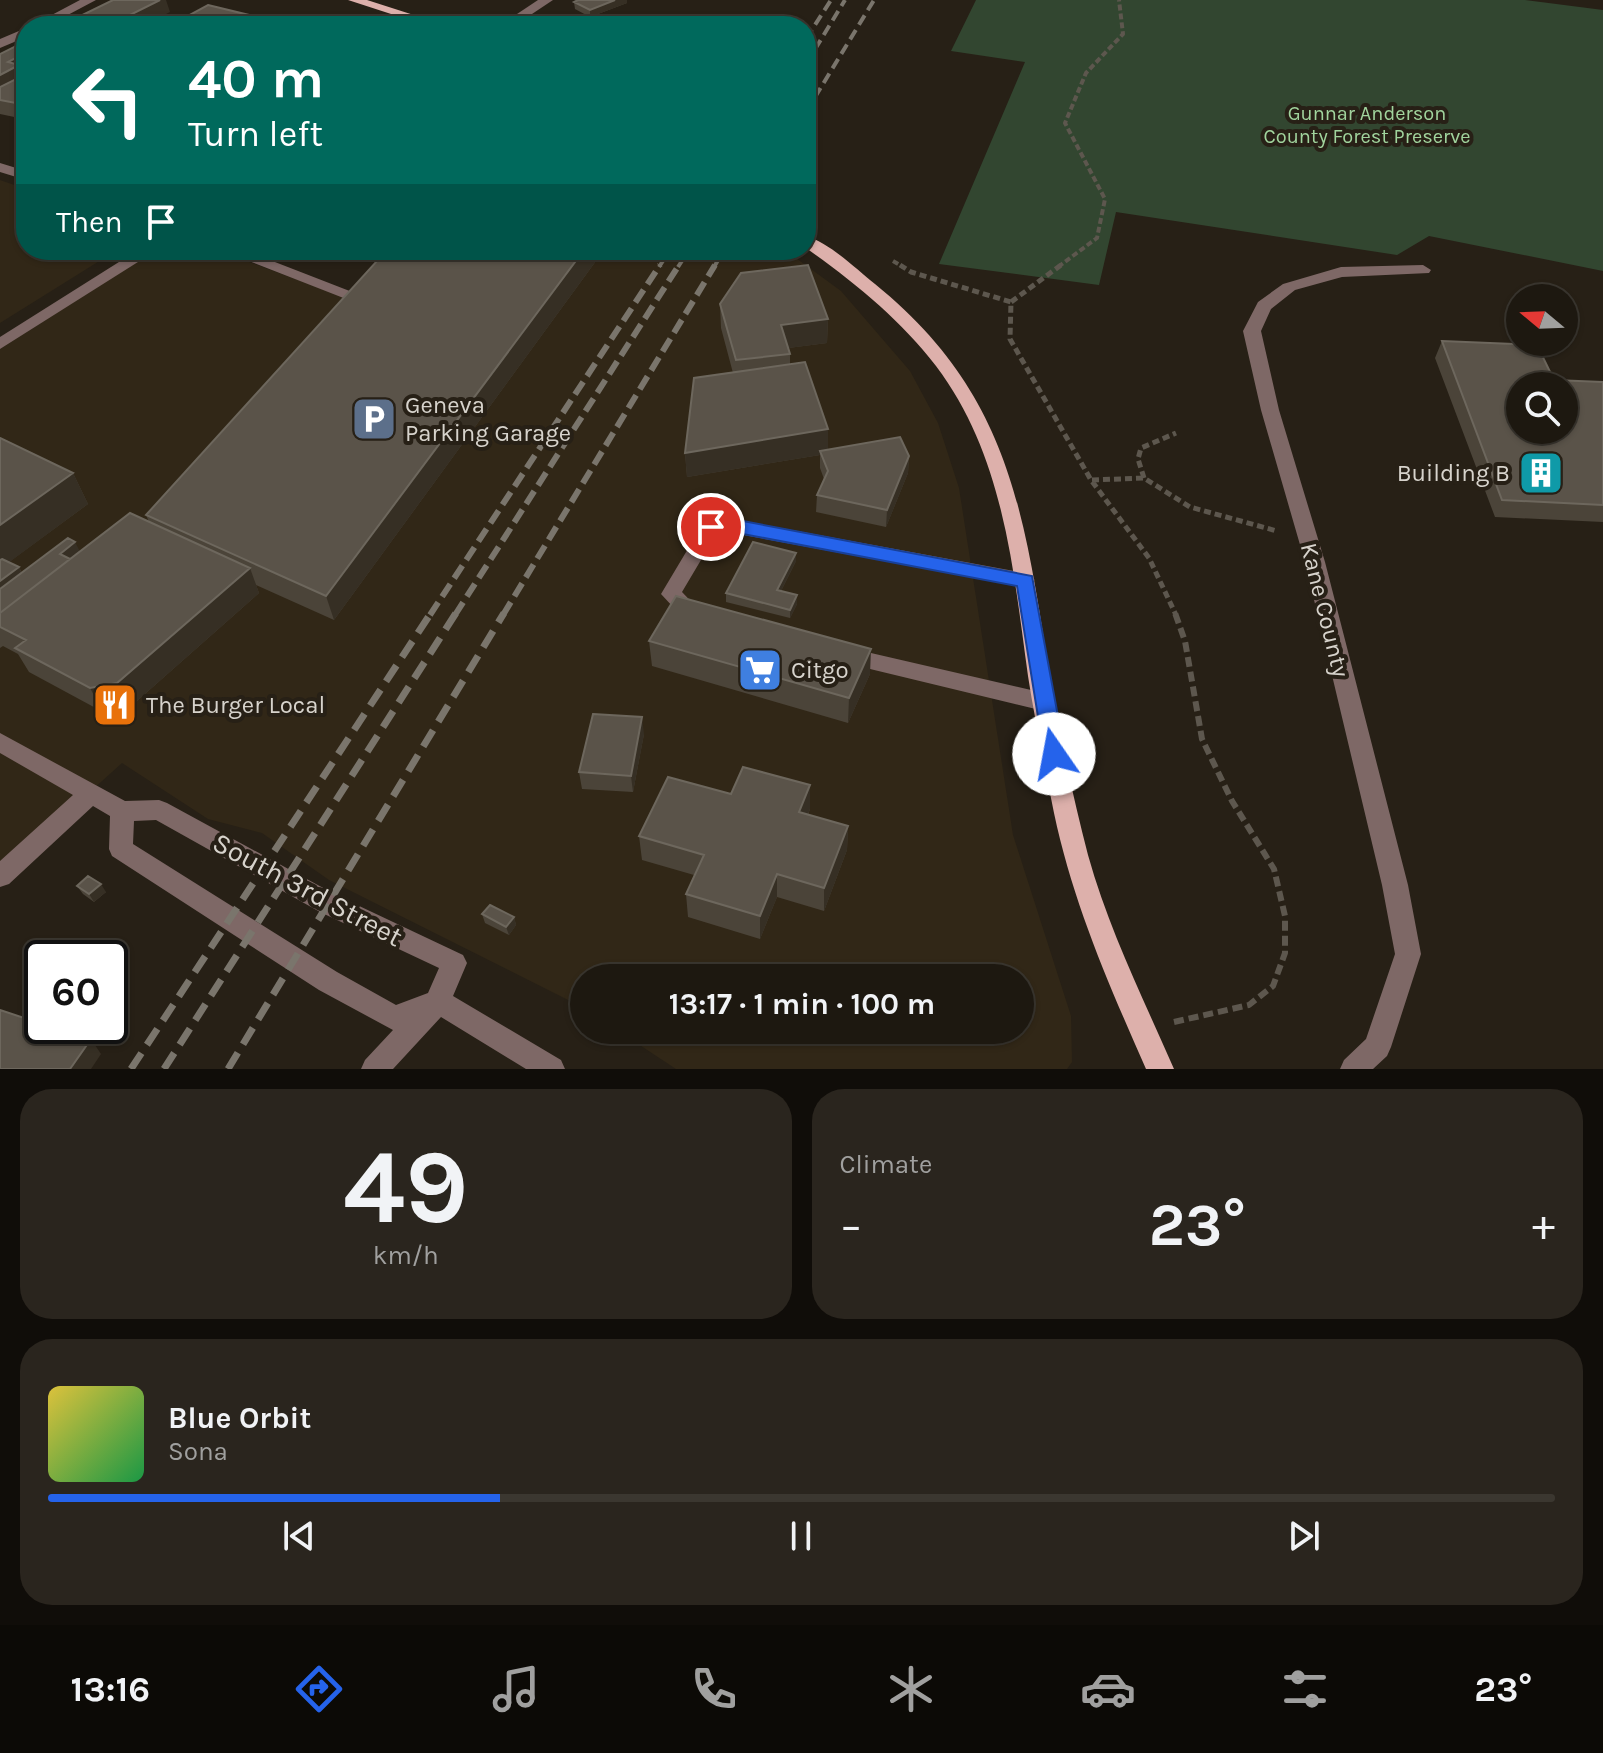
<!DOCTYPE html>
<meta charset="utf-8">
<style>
body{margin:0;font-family:Karla,sans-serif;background:#2a251e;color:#f1f3f6;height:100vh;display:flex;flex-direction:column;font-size:30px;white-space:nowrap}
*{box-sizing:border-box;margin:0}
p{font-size:26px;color:#a0a09f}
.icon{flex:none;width:44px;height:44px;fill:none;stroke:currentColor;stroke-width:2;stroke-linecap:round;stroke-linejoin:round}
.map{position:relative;height:1069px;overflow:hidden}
.panel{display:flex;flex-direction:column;gap:20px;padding:20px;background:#100d09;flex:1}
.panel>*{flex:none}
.top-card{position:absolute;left:16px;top:16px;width:800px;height:244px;border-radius:32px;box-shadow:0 2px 6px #0004,0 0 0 2px #3b3730;background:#00695c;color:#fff;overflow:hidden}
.needle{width:52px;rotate:289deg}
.tools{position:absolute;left:1506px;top:284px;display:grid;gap:16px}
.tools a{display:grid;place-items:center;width:72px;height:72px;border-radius:50%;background:#1d1810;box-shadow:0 2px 6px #0004,0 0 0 2px #3b3730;font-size:40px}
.speed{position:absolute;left:24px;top:940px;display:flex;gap:16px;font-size:40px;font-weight:700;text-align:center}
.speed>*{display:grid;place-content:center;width:104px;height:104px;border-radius:50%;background:#1d1810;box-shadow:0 2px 6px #0004,0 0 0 2px #3b3730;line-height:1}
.speed .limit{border:4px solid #111;border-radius:12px;background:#fff;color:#111}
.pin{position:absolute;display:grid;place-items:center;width:68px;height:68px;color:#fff;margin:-34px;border:4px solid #fff;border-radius:50%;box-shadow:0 2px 8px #0007}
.me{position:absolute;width:88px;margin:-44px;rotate:348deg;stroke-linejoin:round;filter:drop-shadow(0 0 6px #0008)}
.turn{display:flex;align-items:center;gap:28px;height:168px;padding:0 40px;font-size:36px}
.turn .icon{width:104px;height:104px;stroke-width:2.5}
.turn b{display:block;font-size:56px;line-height:68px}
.then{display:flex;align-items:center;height:76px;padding:0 40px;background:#0003;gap:16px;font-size:30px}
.big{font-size:60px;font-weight:700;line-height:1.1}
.panel .widget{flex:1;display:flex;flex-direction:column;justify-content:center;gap:12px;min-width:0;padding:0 28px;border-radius:32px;background:#2a251e}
.panel .dial{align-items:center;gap:0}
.dial b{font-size:104px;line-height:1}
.song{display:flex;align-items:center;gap:24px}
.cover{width:96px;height:96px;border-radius:12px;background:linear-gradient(135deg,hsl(50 70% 55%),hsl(140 70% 35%))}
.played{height:8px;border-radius:4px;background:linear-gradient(90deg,#2563eb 30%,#3b3730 30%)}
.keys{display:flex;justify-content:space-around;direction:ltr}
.heat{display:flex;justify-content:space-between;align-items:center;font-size:44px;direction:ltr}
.panel .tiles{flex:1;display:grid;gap:20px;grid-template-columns:1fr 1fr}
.widget:last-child{grid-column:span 2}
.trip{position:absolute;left:570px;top:964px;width:464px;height:80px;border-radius:40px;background:#1d1810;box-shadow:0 2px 6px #0004,0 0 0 2px #3b3730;font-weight:700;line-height:80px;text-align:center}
.menu{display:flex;height:128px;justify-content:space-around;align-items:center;background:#0c0a06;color:#a0a09f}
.menu .icon{width:56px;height:56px}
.menu .selected{color:#2563eb}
.menu b{font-size:36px;color:#f1f3f6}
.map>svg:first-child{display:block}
.built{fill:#312717}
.green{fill:#324630}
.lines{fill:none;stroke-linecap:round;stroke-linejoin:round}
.path-far2{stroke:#5d574e;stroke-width:4;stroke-dasharray:6 3;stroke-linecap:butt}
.path-far1{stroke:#5d574e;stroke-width:5;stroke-dasharray:7 4;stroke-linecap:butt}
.path{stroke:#5d574e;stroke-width:6;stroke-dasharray:10 5;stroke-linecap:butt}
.minor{fill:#7e6866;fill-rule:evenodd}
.major{fill:#ddb0ab;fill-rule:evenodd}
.rail-far2{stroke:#7a756c;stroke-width:4;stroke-dasharray:11 6;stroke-linecap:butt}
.rail-far1{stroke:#7a756c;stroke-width:6;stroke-dasharray:15 7;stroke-linecap:butt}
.rail{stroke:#7a756c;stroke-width:7;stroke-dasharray:19 10;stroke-linecap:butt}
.wall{fill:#4b4439}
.shaded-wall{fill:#362f24}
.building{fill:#5a5349;stroke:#6d675d;stroke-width:2;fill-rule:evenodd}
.route{fill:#2563eb;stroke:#184099;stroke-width:2}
.labels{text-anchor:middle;stroke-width:8;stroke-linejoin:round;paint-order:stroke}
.far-park-label{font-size:20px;fill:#a1d49d;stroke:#272016}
.poi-label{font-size:24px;fill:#d7d3cc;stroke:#272016;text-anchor:start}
.street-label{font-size:24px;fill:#d7d3cc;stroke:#272016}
.near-street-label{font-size:28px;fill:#d7d3cc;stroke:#272016}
</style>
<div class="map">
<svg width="1603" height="1069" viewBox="0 0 1603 1069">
<rect width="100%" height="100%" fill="#272016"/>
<path class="built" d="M0 180 26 189V250H117L0 323Z
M155 250H217L358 302 406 250H785L841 291 910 371 938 423 959 488 1013 835 1071 1016 1072 1062 1067 1069H676L617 1030H1020V978H584V1008L329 880 262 833 208 819 122 763 0 873V349Z"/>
<path class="green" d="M976 0H1525L1603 10V271L1429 236 1397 255 1116 212 1099 285 939 264 1025 62 951 51Z"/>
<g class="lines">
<path class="path-far2" d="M893 261 903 267
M1058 267 1097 238 1105 199 1065 123 1086 73 1123 34 1119 0"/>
<path class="path-far1" d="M900 265 911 272 1011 302
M1061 265 1011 302 1010 339 1091 480 1149 558 1176 615
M1144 478 1138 459 1141 448 1176 433
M1092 480 1144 478 1190 507 1277 531"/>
<path class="path" d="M1174 1022 1249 1005 1273 986 1285 953V916L1274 869 1232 801 1202 739 1185 641 1175 613"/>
<path class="minor" d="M80 0H96L47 26H31Z
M538 0H553L514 26H499Z
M26 28V37L0 48V39Z
M0 163 26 171V180L0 172Z
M138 250H157L0 349V337Z
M221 250H244L378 302 376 306H364Z
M1423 265 1431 270 1429 273 1342 277 1295 290 1271 309 1261 331 1279 410 1325 562 1408 885 1421 954 1391 1047 1387 1056 1373 1069H1340L1344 1060 1366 1039 1395 954 1382 885 1305 562 1261 410 1243 331 1258 302 1283 284 1341 267Z
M727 518 1025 573 1035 580 1025 587 727 532 717 533 682 592 705 616 701 622H687L661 594 704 522Z
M845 647 1044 693 1052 696 1055 702 1052 708 1044 711 837 661 834 655 837 649Z
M0 733 125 801 159 800 167 803 338 896 463 955 467 963 453 996 561 1060 565 1069H526L441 1017 393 1069H361L365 1060 393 1030 319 990 112 856 109 849 110 816 93 806 9 884 0 887V861L73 795 0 753ZM156 820 320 912 439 968 428 993 396 1005 337 972 133 844 134 821Z"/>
<path class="major" d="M348 0H367L448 26H428Z
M806 236C830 243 856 269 875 284 1012 395 1024 516 1050 677 1060 737 1073 797 1088 855 1109 930 1143 998 1174 1069H1146C1109 985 1073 903 1054 813 1045 767 1035 722 1028 676 1013 568 1004 456 936 366 900 319 854 282 806 248Z"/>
<path class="rail-far2" d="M806 39 831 0
M806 64 845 0
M806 112 874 0
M659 267 670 250
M678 267 689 250
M714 267 724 250"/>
<path class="rail-far1" d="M430 615 660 265
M455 615 679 265
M503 615 715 265"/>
<path class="rail" d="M131 1069 431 613
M164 1069 456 613
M228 1069 504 613"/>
</g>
<path class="wall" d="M578 0H627V3L590 17 575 9 574 2Z
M26 41V71L22 72 23 75 26 74V124L24 119 0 114V54Z
M387 250H604L334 620 256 585 259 593 129 708 103 712 29 672 18 654 3 646 0 648V438L73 473 88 504 9 562 19 567 22 573 80 551 149 522 146 515Z
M720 304 828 319 827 343 788 348 790 354V365L828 450 909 456 908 473 886 527 816 512 817 495 824 479 820 468V455L687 477 685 453 733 373 721 328Z
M1442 341 1554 380 1603 382V522L1495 517 1435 358Z
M796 561 781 591 797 595V604L790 618 726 602V593Z
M649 641 870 674 848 723 652 666Z
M644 734 633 792 582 789 579 772Z
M810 785V809L808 815 848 826 847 850 824 911 777 897 760 939 688 917 686 894 694 875 642 860 639 836 731 794Z
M77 886 106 892 94 902 83 894Z
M482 914 514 917 516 925 509 935 485 923Z"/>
<path class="shaded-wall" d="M160 0H166L170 12 142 26H108Z
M615 0H627V3L590 17V10Z
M249 15 252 26H230Z
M23 54 26 62V71L22 72 25 80 0 93V75L8 62Z
M26 102V116L21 104Z
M584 250H604L334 620 326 596Z
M828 319 827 343 781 349V325Z
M828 429V454L820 451V455L687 477 685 453Z
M909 456 908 473 886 527 887 510Z
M73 473 88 504 0 569V525Z
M75 542 84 559 0 627 60 554Z
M796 553V561L777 599V590Z
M19 567 23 576 0 593V581Z
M250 568 259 593 129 708 103 712 90 688Z
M797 595V604L790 618V610Z
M871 649 870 674 848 723 849 698Z
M642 717 644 734 633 792 631 776Z
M810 785V809L799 836V812Z
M848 826 847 850 824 911V888Z
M777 874V897L760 939V916Z
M101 884 106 892 94 902 89 894Z
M514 917 516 925 509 935 506 927Z
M60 1026H65L72 1036 60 1029Z
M91 1039 101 1054 91 1069H70Z"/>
<path class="building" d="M113 0H160L108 26H78L66 23Z
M578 0H615L590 10 574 2Z
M208 5 249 15 230 26 171 25Z
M614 15 633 26H559L555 24 577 16 591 24Z
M26 41V55L23 54 8 62 19 65 0 75V54Z
M26 74V102L21 104 0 100V87Z
M387 250H584L326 596 146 515Z
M808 265 828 319 781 325 790 354 736 360 720 304 741 273Z
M1442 341 1537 345 1554 380 1603 382V505L1502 500ZM1520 386H1564V430H1520Z
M805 362 828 429 685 453 694 378Z
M900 437 909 456 887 510 817 495 828 471 820 451Z
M0 438 73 473 0 525Z
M130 513 250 568 117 683 90 688 15 648 26 640 0 627V613Z
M68 538 75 542 60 554 70 559 0 613V589Z
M753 542 796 553 777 590 797 595 790 610 726 593Z
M2 559 19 567 0 581V560Z
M676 596 871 649 849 698 649 641Z
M593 714 642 717 631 776 579 772Z
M743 767 810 785 799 812 848 826 824 888 777 874 760 916 686 894 704 855 639 836 668 777 731 794Z
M88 876 101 884 89 894 77 886Z
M490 905 514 917 506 927 482 914Z
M0 1010 24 1018 34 1011 42 1014V1026H60V1029L91 1039 70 1069H0Z"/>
<path class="route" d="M727 518 1032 576 1065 754 1062 760H1047L1044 754 1017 586 727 531 711 533 702 527 704 523Z"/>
<defs>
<g id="parking-square" transform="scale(2.3)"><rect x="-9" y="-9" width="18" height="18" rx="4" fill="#5c6f8a" stroke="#272016"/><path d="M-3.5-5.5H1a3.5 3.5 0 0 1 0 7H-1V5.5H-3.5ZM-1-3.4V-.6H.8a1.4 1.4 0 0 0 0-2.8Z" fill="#fff"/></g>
<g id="building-square" transform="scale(2.3)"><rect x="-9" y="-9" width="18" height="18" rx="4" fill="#0f9aa8" stroke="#272016"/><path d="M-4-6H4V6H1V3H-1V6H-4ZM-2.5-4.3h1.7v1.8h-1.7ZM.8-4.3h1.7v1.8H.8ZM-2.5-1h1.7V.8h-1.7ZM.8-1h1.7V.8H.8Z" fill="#fff"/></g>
<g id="supermarket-square" transform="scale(2.3)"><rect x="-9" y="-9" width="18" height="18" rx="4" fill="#3f7fe0" stroke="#272016"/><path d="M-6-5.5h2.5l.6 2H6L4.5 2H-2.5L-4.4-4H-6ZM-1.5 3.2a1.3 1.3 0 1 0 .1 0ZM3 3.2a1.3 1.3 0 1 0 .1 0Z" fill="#fff"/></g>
<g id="restaurant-square" transform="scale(2.3)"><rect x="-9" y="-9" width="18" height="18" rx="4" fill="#e8710a" stroke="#272016"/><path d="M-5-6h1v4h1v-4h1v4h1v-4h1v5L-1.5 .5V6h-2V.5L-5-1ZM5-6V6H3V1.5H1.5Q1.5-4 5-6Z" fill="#fff"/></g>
</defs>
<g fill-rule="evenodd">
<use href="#parking-square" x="374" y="419"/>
<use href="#building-square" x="1541" y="473"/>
<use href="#supermarket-square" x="760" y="670"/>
<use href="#restaurant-square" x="115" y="705"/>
</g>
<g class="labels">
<g class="far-park-label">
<text x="1367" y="120">Gunnar Anderson<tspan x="1367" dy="23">County Forest Preserve</tspan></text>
</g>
<g class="poi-label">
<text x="405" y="413">Geneva<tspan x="405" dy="28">Parking Garage</tspan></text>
<text x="1510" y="481" text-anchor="end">Building B</text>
<text x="791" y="678">Citgo</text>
<text x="146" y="713">The Burger Local</text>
</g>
<g class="street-label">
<text transform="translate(1325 610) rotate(76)" y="8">Kane County</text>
</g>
<g class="near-street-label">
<text transform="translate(308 889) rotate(28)" y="10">South 3rd Street</text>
</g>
</g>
</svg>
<div class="tools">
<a><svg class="needle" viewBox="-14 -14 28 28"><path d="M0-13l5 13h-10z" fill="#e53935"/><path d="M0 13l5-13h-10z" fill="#a0a09f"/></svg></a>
<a><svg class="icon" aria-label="search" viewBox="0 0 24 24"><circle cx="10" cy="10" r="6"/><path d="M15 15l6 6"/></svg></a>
</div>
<div class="speed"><div class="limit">60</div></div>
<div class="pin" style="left:711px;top:527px;background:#d93025"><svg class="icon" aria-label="arrive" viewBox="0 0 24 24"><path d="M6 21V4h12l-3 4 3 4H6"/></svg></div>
<svg class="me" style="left:1054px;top:754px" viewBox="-20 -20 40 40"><circle r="19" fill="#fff"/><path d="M0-13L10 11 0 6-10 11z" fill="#2563eb"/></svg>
<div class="trip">13:17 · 1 min · 100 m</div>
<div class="top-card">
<div class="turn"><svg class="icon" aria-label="left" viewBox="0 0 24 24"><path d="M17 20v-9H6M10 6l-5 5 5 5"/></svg><div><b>40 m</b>Turn left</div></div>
<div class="then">Then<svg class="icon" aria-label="arrive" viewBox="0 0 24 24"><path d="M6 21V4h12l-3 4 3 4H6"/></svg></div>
</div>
</div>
<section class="panel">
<div class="tiles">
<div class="widget dial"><b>49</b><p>km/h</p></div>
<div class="widget"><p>Climate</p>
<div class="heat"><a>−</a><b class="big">23°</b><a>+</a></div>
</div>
<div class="widget">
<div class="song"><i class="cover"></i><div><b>Blue Orbit</b><p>Sona</p></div></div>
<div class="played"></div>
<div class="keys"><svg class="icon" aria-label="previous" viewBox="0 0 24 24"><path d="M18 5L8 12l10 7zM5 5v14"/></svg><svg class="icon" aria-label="pause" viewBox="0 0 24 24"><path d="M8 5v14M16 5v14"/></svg><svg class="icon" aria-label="next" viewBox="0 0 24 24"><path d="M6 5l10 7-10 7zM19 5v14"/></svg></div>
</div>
</div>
</section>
<nav class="menu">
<b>13:16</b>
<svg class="icon selected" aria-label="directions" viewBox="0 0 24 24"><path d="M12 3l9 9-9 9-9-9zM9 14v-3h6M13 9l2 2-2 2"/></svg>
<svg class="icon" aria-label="music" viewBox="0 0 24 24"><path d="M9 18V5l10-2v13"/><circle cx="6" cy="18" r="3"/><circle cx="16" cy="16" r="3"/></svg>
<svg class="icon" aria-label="phone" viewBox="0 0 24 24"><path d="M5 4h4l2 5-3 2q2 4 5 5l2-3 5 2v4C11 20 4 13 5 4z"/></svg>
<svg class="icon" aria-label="climate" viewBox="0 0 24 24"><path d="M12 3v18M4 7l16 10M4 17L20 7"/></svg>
<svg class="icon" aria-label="car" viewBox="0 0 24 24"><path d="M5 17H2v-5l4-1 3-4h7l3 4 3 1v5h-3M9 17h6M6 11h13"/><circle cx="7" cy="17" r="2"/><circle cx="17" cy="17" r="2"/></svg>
<svg class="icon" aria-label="filters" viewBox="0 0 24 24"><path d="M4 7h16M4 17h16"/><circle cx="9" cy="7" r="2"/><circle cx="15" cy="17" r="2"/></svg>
<b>23°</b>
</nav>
